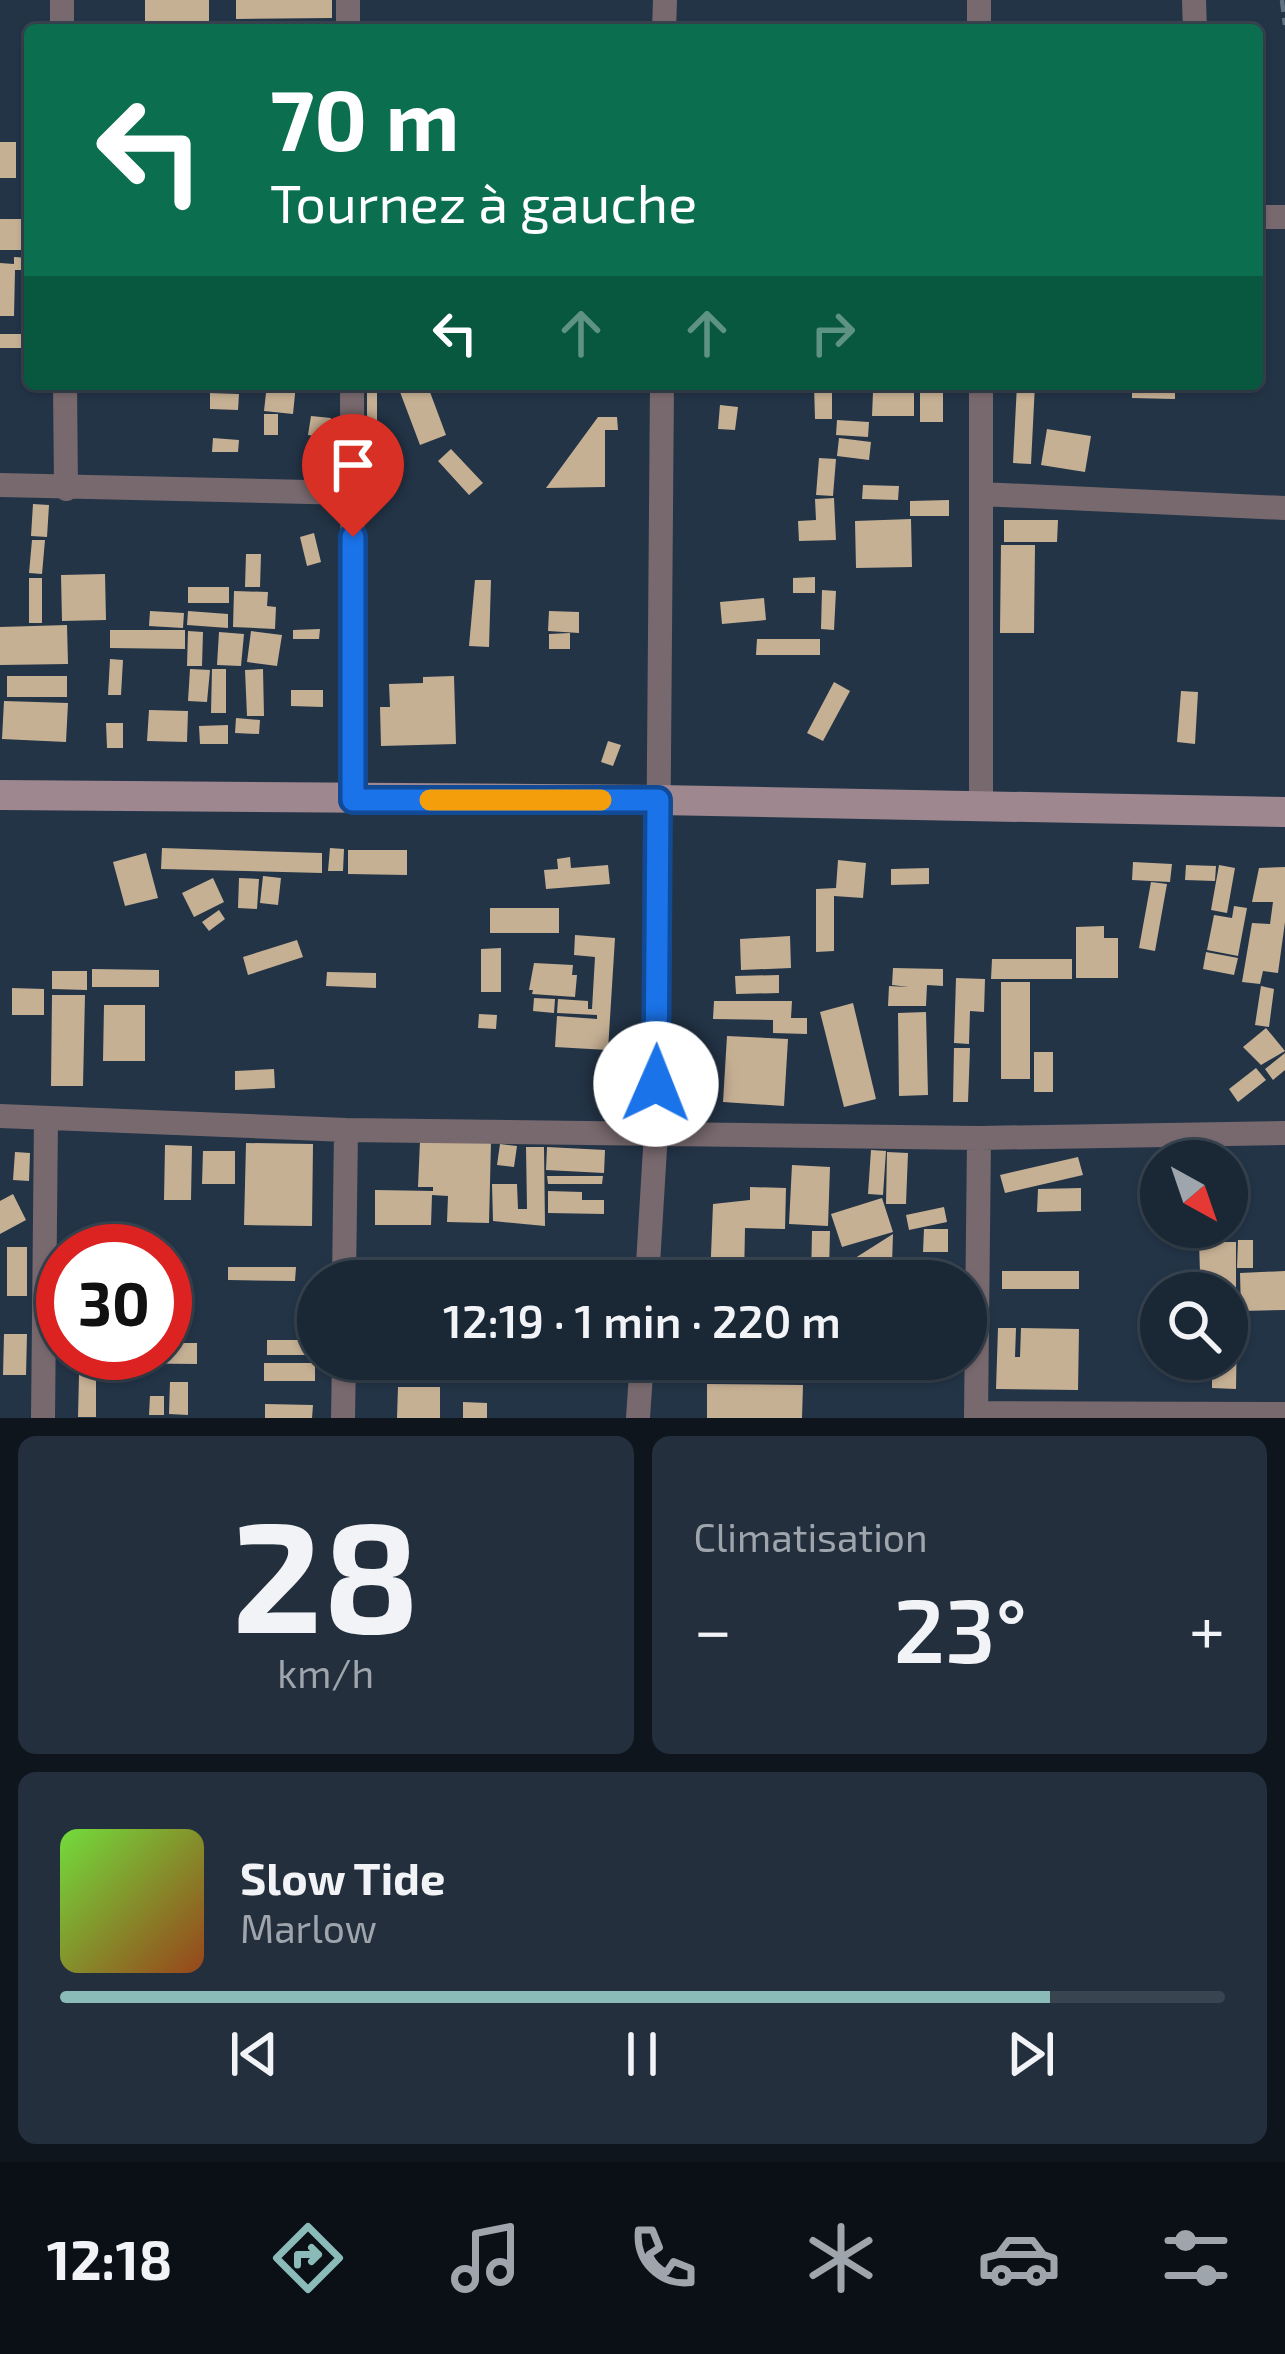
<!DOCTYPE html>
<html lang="fr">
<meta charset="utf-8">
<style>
body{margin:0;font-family:"Exo 2",sans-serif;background:#232f3d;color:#f1f3f6;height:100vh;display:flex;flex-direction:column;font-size:45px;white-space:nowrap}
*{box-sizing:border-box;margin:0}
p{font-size:39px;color:#9fa5ad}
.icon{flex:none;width:66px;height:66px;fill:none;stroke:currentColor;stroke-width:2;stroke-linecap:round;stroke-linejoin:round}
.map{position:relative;height:1418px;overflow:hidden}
.side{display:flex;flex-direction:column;gap:18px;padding:18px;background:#0e151d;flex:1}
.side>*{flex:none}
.top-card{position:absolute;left:24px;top:24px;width:1239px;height:366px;border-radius:12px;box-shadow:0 3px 9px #0004,0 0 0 3px #384450;background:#0b6e4f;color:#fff;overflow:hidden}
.needle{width:78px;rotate:140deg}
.fabs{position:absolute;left:1140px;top:1140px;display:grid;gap:24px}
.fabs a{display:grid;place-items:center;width:108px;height:108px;border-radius:50%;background:#1a2735;box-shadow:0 3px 9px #0004,0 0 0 3px #384450;font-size:60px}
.speed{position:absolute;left:36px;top:1224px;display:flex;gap:24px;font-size:60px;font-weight:700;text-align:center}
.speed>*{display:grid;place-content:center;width:156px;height:156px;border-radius:50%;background:#1a2735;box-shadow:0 3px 9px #0004,0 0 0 3px #384450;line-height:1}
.speed .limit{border:18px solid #d22;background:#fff;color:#111}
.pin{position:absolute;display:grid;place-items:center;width:102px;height:102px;color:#fff;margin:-123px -51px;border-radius:50% 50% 50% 0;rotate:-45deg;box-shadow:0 0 12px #0007}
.pin .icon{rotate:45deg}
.me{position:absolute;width:132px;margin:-66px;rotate:1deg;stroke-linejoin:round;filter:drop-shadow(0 0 9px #0008)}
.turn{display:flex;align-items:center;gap:42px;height:252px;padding:0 48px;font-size:54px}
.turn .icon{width:156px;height:156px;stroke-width:2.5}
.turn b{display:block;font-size:84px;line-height:102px}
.lanes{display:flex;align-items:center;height:114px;padding:0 48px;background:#0003;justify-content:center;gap:60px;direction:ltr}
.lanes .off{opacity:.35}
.big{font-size:90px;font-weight:600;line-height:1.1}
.side .widget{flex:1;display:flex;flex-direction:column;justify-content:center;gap:18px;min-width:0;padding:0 42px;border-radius:18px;background:#232f3d}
.side .dial{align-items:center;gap:0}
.dial b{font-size:156px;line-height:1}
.song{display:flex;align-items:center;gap:36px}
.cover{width:144px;height:144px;border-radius:18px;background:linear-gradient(135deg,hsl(100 70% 55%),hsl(20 70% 35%))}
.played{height:12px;border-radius:6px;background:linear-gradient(90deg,#8bbbb9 85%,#384450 85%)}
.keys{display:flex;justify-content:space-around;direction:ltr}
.heat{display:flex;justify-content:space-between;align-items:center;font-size:66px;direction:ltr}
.side .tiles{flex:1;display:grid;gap:18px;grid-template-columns:1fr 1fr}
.widget:last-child{grid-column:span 2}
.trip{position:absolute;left:297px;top:1260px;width:690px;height:120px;border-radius:60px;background:#1a2735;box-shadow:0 3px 9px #0004,0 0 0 3px #384450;font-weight:600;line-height:120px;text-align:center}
.tab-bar{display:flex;height:192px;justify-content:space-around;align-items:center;background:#0a1015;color:#9fa5ad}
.tab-bar .icon{width:84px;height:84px}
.tab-bar .current{color:#8bbbb9}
.tab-bar b{font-size:54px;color:#f1f3f6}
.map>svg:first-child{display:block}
.building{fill:#c6b094}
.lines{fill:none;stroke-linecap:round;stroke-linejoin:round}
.path{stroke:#637282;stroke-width:4.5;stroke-dasharray:12 6;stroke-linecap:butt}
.street{stroke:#78696e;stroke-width:24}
.secondary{stroke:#9f878f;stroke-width:30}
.route-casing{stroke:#114b97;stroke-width:30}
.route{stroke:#1a73e8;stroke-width:21}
.slow{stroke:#f59e0b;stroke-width:21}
</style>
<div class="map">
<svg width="1285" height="1418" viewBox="0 0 1285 1418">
<rect width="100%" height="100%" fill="#233447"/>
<path class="building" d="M145 0H209V21H145Z
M236 0H332V18L236 19Z
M0 142H16V178H0Z
M0 219H22V250H0Z
M14 257 30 258V270H15L14 316H0V263L14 264Z
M0 334H30V366H21V348H0Z
M267 384H296L293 414 264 411Z
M367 384H377V465H367Z
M397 384H427L446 435 420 445Z
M920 384H943V422H920Z
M1017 384H1035L1031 464 1013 463Z
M1132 384H1175V399L1132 398Z
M814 385H832V419H815Z
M873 392H914V416H872Z
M210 393 239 394 238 410 210 409Z
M720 405 738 407 735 430 718 429Z
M264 414H278V435H264Z
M311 416 331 418 329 438 308 435Z
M598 417H617L618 430H605V487L546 488Z
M837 420 869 422 868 437 836 435Z
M1047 429 1091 436 1085 472 1041 465Z
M213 438 239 440 238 452H212Z
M839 438 871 442 869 460 837 456Z
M451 449 483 483 469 495 438 461Z
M819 458 836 459 833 496 816 495Z
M863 485 899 486 898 500 862 499Z
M834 498 836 540 799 541 798 521 816 520 815 499Z
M949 500V516H910V501Z
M33 504 49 505 47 537 31 536Z
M911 519 912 567 856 568 855 521Z
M1004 520H1058L1057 542H1004Z
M314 533 321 562 307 566 300 537Z
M32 540H45L42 574 29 573Z
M1001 545H1035L1034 633H1000Z
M246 554H261L260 587H245Z
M105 574 106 620 62 621 61 575Z
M815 577V593H793V578Z
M29 578H42V623H29Z
M475 580H491L489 647 469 646Z
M188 587H229V603H188Z
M822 590 836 591 834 630 821 629Z
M234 591 268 592 267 606 276 607 275 629 233 627Z
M764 598 766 620 722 624 720 602Z
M150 611 184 613 183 628 149 626Z
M188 611 228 614V628L187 625Z
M549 611 579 612V633L548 631Z
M67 625 68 664 0 665V627Z
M320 629 319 639H293V630Z
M110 630H185V649L110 648Z
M188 631 203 632 202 666H187Z
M251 631 282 635 277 666 247 662Z
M219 632 244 634 241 666 217 665Z
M570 633V649H549V634Z
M757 639H820V655H756Z
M110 659 123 660 121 695H108Z
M190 669 210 670 207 702 188 701Z
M212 669H226V713H211Z
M263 669 264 716H247L245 670Z
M7 676H67V697H7Z
M454 676 456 744 381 746 380 707H390L389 684 423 683V677Z
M834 682 850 691 823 741 807 733Z
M291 690H323V707L291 706Z
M1181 691 1198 692 1195 744 1177 742Z
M4 701 68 703 66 742 2 739Z
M149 710 188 711 187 742 147 741Z
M236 718 260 720 259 734 235 733Z
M106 723H123V748H107Z
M228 725V744H200L199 726Z
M608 741 621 745 613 766 601 762Z
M162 848 322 853V873L161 869Z
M330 848 344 849 343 871H328Z
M348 850H407V875L348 874Z
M146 853 158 898 125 906 113 862Z
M570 857 571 868 608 865 610 884 546 889 544 870 558 869 557 859Z
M838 860 866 863 863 898 834 896V951L816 952V889L836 888Z
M1133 862 1172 864 1170 882 1132 880Z
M1186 865 1216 866 1215 881 1185 880Z
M1219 865 1235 868 1227 913 1211 910Z
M1285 867V922L1278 973 1263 971 1260 984 1242 982 1252 923 1270 924 1273 902H1252L1259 868Z
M929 868V884L891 885V869Z
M263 876 281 878 278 905 260 903Z
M213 878 224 902 194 917 182 893Z
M239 878 259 879 257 909 238 908Z
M1151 882 1167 884 1155 951 1139 948Z
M1234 906 1247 908 1238 956 1207 950 1214 915 1232 918Z
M490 908H559V933H490Z
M219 910 225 919 209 931 202 922Z
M1104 926V938H1118V978H1076V927Z
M575 935 615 938 608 1050 555 1047 557 1016 597 1019V1015L557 1013 558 999 588 1001V1009H592L595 957 574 955Z
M790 936 791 968 741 970 740 939Z
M297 940 303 957 248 975 243 957Z
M501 948V992H481V949Z
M1206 952 1238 958 1234 975 1203 969Z
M992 959H1072V979H991Z
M534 963 573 965 572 975H577L575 997 532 994 533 990H529Z
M893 968 943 969V986L927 985 926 1006H888L889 986 909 987 892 985Z
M92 969 159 970V987H92Z
M52 971H87V990L52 989Z
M327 972 376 973V988L326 986Z
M779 975V993L736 994 735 976Z
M956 978 985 979 984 1012 970 1011 969 1044 954 1043Z
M1001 982H1030V1079H1001Z
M1261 986 1274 989 1269 1027 1255 1025Z
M12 988 44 989V1015H12Z
M52 995H85L83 1086H51Z
M534 998 555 999 554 1013 533 1011Z
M714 1001H792L791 1018H807V1034L773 1033V1020L713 1019Z
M853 1003 876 1099 844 1107 820 1012Z
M104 1005H145V1061H103Z
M926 1012 928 1095 899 1096 898 1013Z
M479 1014 497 1015 496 1029 478 1028Z
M1266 1028 1285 1051 1261 1065 1243 1047Z
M727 1036 788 1039 784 1106 723 1102Z
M954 1048H970L968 1102H953Z
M1034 1052H1053V1092H1034Z
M1285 1053V1070L1273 1080 1265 1069Z
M1256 1068 1266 1080 1238 1102 1229 1089Z
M274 1069 275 1088 235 1090V1071Z
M420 1141 491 1142 489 1223 447 1222 448 1196 432 1195 431 1225H375V1190L433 1191V1187H418Z
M246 1143 313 1144 312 1226 244 1225Z
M500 1144 517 1146 514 1167 497 1165Z
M165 1145 192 1146 191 1200H164Z
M526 1147H544L545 1226 493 1221 492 1184H517L518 1209H527Z
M547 1147 605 1150 604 1173 546 1170Z
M871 1150 886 1151 883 1195 868 1194Z
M203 1151H235V1184H202Z
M15 1152 30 1153 29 1181 13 1180Z
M887 1152 908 1153 906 1204H886Z
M1078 1157 1083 1175 1005 1193 1000 1175Z
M792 1165 830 1167 828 1226 789 1224Z
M547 1176H603L602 1184H548Z
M750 1187 786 1188 785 1229 745 1228 744 1281H710L713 1204 750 1200Z
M1081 1188V1211L1037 1212 1038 1189Z
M548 1191 582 1192V1200H604V1214L548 1213Z
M13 1194 26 1220 0 1234V1201Z
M882 1198 893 1232 842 1247 831 1214Z
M944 1207 947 1222 909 1230 906 1215Z
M924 1229H948V1252H923Z
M812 1231H830L829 1271H844V1281H811Z
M893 1234 892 1264 853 1267 852 1260Z
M1238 1240H1253V1268H1237Z
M1199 1242H1236V1314H1227V1293H1209V1271L1200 1272Z
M7 1247H27V1296H7Z
M547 1265 578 1267 577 1281H546Z
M228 1267H296L295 1281 228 1280Z
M848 1267 926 1268V1281H847Z
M375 1270 470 1271V1281H375Z
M510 1270H542V1281H510Z
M1002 1271H1079V1289H1002Z
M1285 1271V1310L1241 1311 1240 1273Z
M998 1328H1016L1015 1357H1020L1021 1328 1079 1329 1078 1390 996 1389Z
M1227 1329H1237L1236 1389 1212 1388V1359H1227Z
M4 1334H27L26 1375H3Z
M267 1340H317V1355H267Z
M165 1343H197V1364L95 1363V1353H165Z
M264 1363H315V1381H264Z
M79 1375 96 1376V1417H78Z
M170 1382H188V1415L169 1414Z
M707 1384 803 1385 802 1418H707Z
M398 1387H440V1418H397Z
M150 1396H164V1415H149Z
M463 1402 487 1403V1418H463Z
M265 1404 313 1405 312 1418H265Z"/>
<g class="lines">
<path class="path" d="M1282 0 1285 25"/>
<path class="street" d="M62 0V30
M348 0V30
M979 0V30
M1194 0 1195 30
M664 30 665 0
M1257 217H1285
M65 384 66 489
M352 384 353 800
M0 485 353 493
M981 494 1285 508
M981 807V384
M0 1116 346 1130 979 1138 1285 1133
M344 1281 346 1130
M647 1281 656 1132 662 384
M976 1413 1285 1414
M43 1418 46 1118
M343 1418 344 1359
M638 1418 642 1359
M976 1418 979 1138"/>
<path class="secondary" d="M0 795 659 800 1285 812"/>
</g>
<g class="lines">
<g class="route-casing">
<path id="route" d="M353 537V800H658L656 1084"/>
</g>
<use href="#route" class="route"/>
<path class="slow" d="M430 800H601"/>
</g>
</svg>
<div class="fabs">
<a><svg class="needle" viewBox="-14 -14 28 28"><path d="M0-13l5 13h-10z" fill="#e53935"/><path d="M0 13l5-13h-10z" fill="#9fa5ad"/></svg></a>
<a><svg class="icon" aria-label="search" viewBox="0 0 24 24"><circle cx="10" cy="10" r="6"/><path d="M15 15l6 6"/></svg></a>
</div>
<div class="speed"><div class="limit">30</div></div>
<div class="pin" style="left:353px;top:537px;background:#d93025"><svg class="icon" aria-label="arrive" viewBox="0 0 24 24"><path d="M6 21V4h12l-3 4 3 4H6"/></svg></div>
<svg class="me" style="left:656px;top:1084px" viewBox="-20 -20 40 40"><circle r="19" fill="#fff"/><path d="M0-13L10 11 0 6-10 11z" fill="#1a73e8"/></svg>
<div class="trip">12:19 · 1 min · 220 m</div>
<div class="top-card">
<div class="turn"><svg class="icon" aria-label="left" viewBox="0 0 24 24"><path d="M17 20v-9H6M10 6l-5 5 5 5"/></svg><div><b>70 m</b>Tournez à gauche</div></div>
<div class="lanes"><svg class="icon" aria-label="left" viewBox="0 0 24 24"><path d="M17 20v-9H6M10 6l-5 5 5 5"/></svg><svg class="icon off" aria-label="ahead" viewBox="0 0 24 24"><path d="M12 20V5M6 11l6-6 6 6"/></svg><svg class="icon off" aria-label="ahead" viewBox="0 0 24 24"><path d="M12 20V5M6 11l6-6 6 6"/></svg><svg class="icon off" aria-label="right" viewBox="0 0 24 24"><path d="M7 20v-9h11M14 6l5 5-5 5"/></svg></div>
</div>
</div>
<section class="side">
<div class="tiles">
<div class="widget dial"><b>28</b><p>km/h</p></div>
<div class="widget"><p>Climatisation</p>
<div class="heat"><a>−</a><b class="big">23°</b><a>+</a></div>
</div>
<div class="widget">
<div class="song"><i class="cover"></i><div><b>Slow Tide</b><p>Marlow</p></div></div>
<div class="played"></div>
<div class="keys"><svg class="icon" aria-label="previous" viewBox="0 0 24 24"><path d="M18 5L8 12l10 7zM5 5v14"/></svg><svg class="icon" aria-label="pause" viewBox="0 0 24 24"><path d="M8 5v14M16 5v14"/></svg><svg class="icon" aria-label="next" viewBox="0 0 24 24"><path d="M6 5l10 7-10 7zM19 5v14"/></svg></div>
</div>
</div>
</section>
<nav class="tab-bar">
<b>12:18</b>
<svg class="icon current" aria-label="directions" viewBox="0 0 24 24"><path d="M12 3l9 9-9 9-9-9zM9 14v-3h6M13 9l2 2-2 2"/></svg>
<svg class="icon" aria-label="music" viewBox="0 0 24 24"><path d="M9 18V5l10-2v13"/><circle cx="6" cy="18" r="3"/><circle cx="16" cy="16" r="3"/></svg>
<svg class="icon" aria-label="phone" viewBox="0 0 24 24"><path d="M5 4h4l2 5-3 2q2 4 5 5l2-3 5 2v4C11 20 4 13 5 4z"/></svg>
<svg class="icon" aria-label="climate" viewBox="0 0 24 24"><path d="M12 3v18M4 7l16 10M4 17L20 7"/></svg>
<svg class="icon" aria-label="car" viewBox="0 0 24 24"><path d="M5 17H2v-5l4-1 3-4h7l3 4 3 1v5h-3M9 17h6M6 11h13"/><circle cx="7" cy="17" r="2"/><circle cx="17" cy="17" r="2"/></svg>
<svg class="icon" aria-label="filters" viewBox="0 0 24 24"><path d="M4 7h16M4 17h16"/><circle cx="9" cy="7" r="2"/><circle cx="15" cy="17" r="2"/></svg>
</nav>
